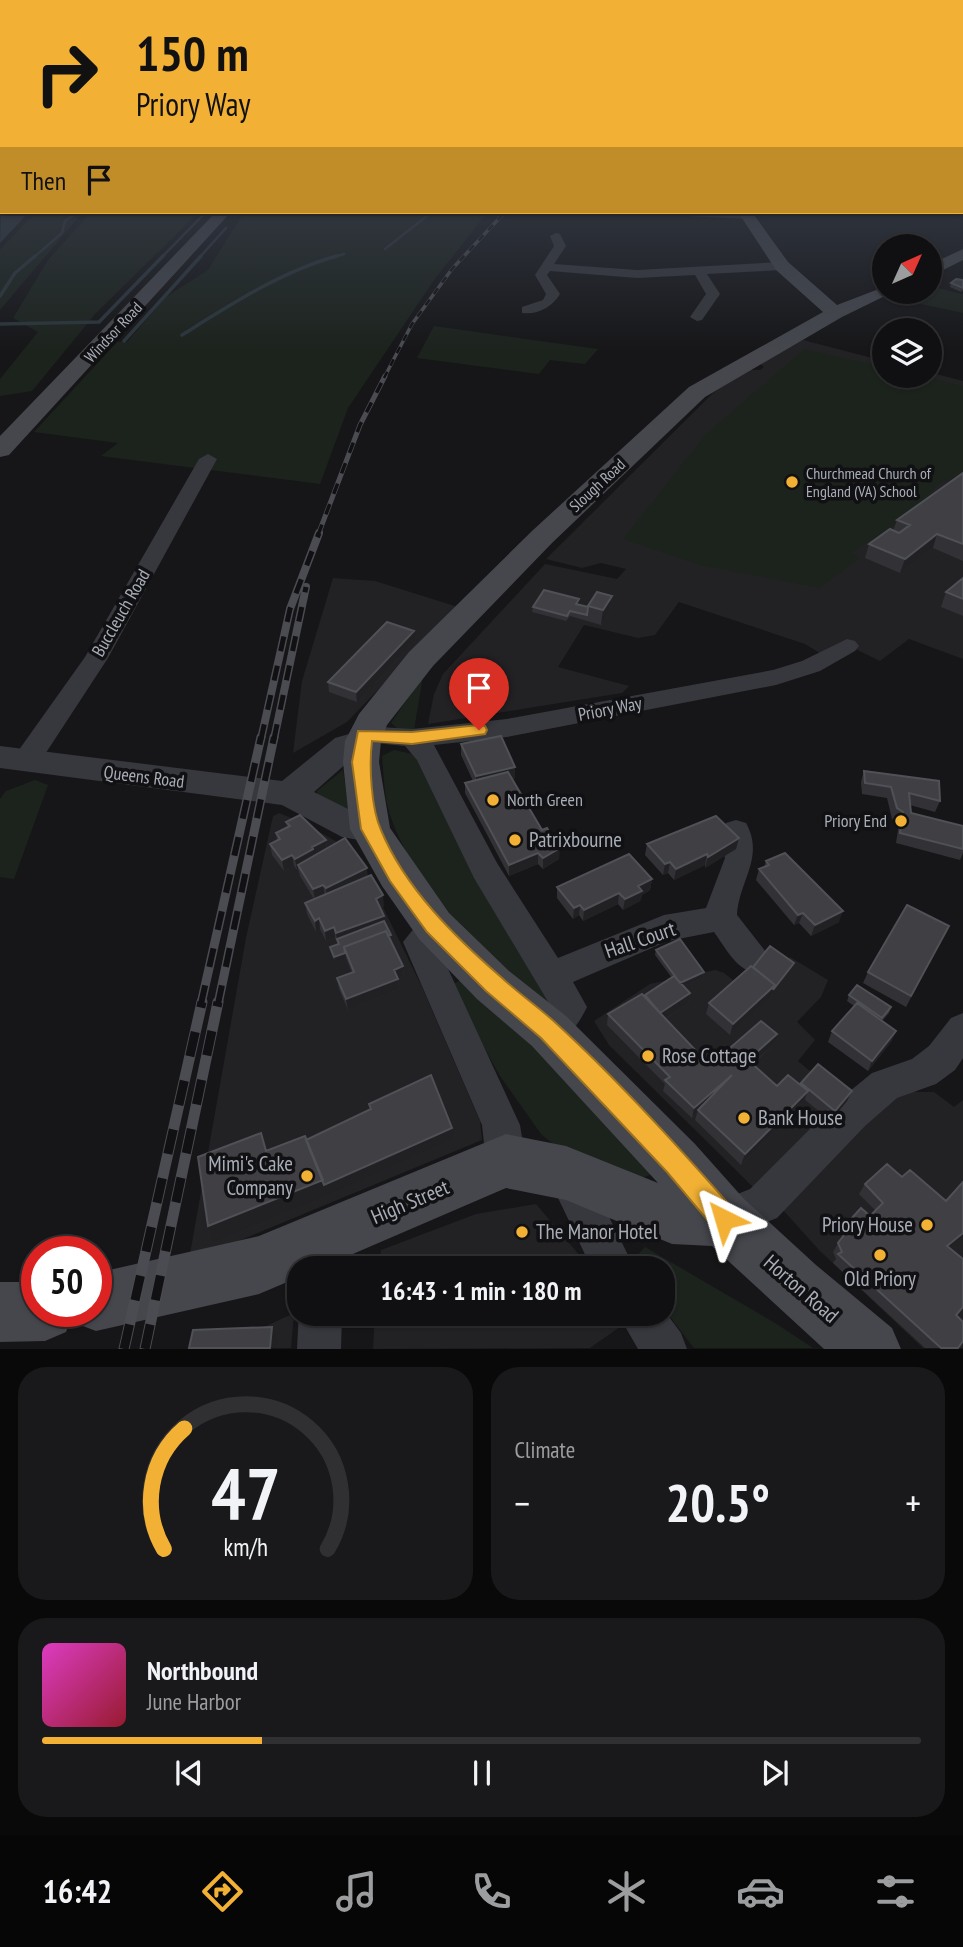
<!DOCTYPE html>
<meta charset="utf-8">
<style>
body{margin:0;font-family:"PT Sans Narrow",sans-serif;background:#19191b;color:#f1f3f6;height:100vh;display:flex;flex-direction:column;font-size:26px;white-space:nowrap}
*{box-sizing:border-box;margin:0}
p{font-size:23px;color:#9c9d9f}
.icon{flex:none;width:38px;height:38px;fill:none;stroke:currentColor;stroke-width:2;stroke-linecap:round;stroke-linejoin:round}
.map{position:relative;height:1349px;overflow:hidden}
.drawer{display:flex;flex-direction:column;gap:18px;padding:18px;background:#09090a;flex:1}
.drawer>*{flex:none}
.guide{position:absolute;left:0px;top:0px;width:964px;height:214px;box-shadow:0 2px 5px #0004,0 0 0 2px #303032;background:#f2b134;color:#111;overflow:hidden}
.needle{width:46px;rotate:45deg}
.controls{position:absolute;left:872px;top:234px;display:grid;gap:14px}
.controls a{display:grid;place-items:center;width:70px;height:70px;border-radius:50%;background:#101012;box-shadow:0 2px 5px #0004,0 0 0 2px #303032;font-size:35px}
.speed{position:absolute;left:21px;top:1236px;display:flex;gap:14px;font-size:35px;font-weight:700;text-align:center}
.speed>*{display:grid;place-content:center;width:91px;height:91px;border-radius:50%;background:#101012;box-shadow:0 2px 5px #0004,0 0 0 2px #303032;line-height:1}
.speed .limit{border:10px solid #d22;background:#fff;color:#111}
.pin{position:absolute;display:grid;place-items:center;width:60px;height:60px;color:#fff;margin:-72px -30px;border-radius:50% 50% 50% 0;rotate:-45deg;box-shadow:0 0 7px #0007}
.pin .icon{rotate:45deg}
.me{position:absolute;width:77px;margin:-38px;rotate:320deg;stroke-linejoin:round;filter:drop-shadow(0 0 5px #0008)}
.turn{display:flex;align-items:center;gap:24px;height:147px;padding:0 21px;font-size:32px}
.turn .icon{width:91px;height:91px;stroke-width:2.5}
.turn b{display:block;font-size:49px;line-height:60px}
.then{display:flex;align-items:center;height:66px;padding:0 21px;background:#0003;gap:14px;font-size:26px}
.big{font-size:52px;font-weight:700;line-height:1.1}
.drawer .tile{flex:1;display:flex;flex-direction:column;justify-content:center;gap:10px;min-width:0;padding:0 24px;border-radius:28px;background:#19191b}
.drawer .dial{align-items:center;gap:0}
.dial svg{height:182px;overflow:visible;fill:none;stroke:#303032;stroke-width:7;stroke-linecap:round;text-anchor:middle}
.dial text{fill:#f1f3f6;stroke:none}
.song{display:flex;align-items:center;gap:21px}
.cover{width:84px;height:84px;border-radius:10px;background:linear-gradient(135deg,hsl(310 70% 55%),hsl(350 70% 35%))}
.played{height:7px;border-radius:4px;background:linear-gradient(90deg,#f2b134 25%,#303032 25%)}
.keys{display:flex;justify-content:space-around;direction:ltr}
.heat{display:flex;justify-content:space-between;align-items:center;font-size:38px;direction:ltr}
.drawer .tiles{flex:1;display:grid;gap:18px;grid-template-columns:1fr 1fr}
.tile:last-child{grid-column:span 2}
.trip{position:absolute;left:287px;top:1256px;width:388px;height:70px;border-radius:28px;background:#101012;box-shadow:0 2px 5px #0004,0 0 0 2px #303032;font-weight:700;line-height:70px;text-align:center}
.tab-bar{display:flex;height:112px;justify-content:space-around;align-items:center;background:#060607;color:#9c9d9f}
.tab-bar .icon{width:49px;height:49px}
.tab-bar .on{color:#f2b134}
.tab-bar b{font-size:32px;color:#f1f3f6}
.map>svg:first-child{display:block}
.built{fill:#222225}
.green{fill:#1c231d}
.water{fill:#2c353c}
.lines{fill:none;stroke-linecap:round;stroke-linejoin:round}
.stream-far1{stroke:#2c353c;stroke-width:2.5}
.stream{stroke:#2c353c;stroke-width:3.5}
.minor{fill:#37383d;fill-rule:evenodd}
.tertiary{fill:#37383d;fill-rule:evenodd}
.secondary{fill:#45474d;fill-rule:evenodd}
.rail-far4-casing{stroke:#4a4c52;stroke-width:3.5}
.rail-far3-casing{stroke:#4a4c52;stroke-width:5}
.rail-far2-casing{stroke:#4a4c52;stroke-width:8}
.rail-far1-casing{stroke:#4a4c52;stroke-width:9}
.rail-casing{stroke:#4a4c52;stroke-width:11}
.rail-far4{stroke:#111113;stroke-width:2.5;stroke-dasharray:7;stroke-linecap:butt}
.rail-far3{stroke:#111113;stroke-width:3.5;stroke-dasharray:11;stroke-linecap:butt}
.rail-far2{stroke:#111113;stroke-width:5;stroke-dasharray:15;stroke-linecap:butt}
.rail-far1{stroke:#111113;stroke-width:6;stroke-dasharray:19;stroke-linecap:butt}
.rail{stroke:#111113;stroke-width:9;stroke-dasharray:25;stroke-linecap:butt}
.wall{fill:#323236}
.shaded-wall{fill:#212124}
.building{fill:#3f3f44;stroke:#4f5156;stroke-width:2}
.route{fill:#f2b134;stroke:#9d7322;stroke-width:2}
.poi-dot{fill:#f2b134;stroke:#111113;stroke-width:2.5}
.labels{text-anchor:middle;stroke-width:7;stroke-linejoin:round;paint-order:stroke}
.far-street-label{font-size:16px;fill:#a8adb8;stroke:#111113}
.far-poi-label{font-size:16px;fill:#a8adb8;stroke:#111113;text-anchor:start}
.street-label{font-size:18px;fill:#a8adb8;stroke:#111113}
.poi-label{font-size:18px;fill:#a8adb8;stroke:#111113;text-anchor:start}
.near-poi-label{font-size:21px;fill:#a8adb8;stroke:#111113;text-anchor:start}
.near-street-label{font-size:21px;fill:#a8adb8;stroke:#111113}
</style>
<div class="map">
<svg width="963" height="1349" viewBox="0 0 963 1349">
<rect width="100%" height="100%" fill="#161618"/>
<path class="built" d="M803 340 884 361V376H929V372L963 381V659L909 639 880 661 841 642 823 655 805 644 679 602 655 635 638 638 584 625 558 667 629 686 622 693 428 724 434 694 443 674 545 564 617 579 626 569 601 563 582 568 546 559 713 393 747 370H760L764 367 759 363Z
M333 578 375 581 458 607 347 722 293 753 302 681Z
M279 813 308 825 342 845 377 895 422 987 480 1121 482 1140 224 1247 190 1254 246 938 273 816Z
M790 957 828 980 821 997 797 1022 815 1040 798 1061 841 1097 758 1192 609 1045 594 1021 650 984 715 970 724 973 738 984 768 992Z
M911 1092H934L954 1107 963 1100V1348H923L819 1250 783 1210 887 1099Z
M536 1204 591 1269H379L381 1250 476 1214Z
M294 1313 291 1348H219Z
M375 1314H622L627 1322 590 1348 373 1349Z"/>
<path class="green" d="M36 212H83L0 310V250Z
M91 212H199L96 313 32 391 0 396V379L38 332 13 318 48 260Z
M244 212H488L434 280 348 408 320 484 101 456 118 443 34 432 117 342H127L166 297 208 270Z
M929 286 963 294V313L893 298 904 292H929Z
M434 326 598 349 585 364 550 360 539 374 417 358Z
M804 349 884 367V376H923L963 386V479L943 481 929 493 934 499 851 553 860 558 820 588 700 565 623 539 706 434Z
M423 676 414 730 398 729 391 723Z
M394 750 417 755 555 998 549 1004C485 957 416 891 390 815 384 797 384 775 382 756Z
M343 770 349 810 318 795 317 791Z
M35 780 48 785 14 879 0 877V799L6 791Z
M466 977 655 1173 642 1178 560 1150 541 1134 500 1076 450 986Z
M645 1247 775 1323 813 1348H694L663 1308V1269H634L630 1263Z"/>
<path class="water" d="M2 180V212H29L0 243Z"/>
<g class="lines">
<path class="stream-far1" d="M385 249 432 212
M33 258 62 233 65 221 78 212
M161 258 206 212
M199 258 226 228
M330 258 344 254"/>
<path class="stream" d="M0 296 15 273 35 256
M0 324 99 322 163 256
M182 335C230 305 282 271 337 256
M124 341 201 256"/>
<path class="minor" d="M661 212H727L753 216 748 219 666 215Z
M556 233 560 234 566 246 554 264 637 270 782 262 788 266 782 270 707 274 720 294 702 320 697 321 690 317 706 294 695 275 637 278 550 271 547 275 560 294C552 307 538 315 522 313V307L543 300 546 294 535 275 554 246 550 236Z
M208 454 217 459 108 658 36 768 26 770 16 768 12 761 16 754 85 657 199 459Z
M847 639 855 641 859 646 855 651 820 671 776 685 507 737 434 745 497 863 558 958 664 915 706 908 725 858 721 831 726 823 736 820 746 823C765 857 739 881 737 915L773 961 768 971C741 980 728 951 714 932L668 941 573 982 587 1007C579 1024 567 1040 549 1047L537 1042 531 1031 550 1005 474 878 417 760 405 746 355 741 351 735 355 729 364 726 412 729 507 719 773 670 802 661Z
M434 913 445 917 450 926 437 945 520 1125 526 1161 520 1175 506 1181 492 1175 486 1161 482 1125 403 942 423 917Z
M963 1013V1058L955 1070 936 1084 897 1098 865 1126 777 1218 724 1239 710 1233 704 1219 710 1205 750 1189 839 1100 872 1073 912 1059 929 1046 951 1018Z
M569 1159 583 1165 635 1269H592L549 1179 555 1165Z
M663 1309 681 1333 687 1349H638L618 1314H663Z
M299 1311V1314H342L341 1349H297Z"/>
<path class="tertiary" d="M363 730 374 733 379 741 374 749 357 754 314 792 360 815 383 820 388 829 383 838 370 842 342 837 282 805 0 768V746L282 781 335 738Z"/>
<path class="secondary" d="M216 212H231L9 455 0 457V436Z
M738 212H752L788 262 837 305 884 287V292H893L842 317 705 397 552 543 433 666 387 725 381 741 379 762 390 828 449 913 509 971 566 1016 695 1144 744 1199 816 1265 892 1328 901 1349H824L712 1246 672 1244 566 1200 506 1188 318 1269H299V1277L259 1294 96 1331 75 1323 72 1316 66 1332 45 1341 0 1342V1282H37V1311H96V1273L259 1236 506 1134 566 1146 658 1183 532 1046 477 999 419 939 382 886 350 829 343 762 345 741 359 714 409 652 532 531 689 387 823 312 776 270Z
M963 249V260L929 277V265Z"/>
<g class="rail-far4-casing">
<path id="rail-far4" d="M384 378 412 324 452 269 505 212"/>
</g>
<g class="rail-far3-casing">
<path id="rail-far3" d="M318 535 360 425 385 376"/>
</g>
<g class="rail-far2-casing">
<path id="rail-far2" d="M261 739 290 609 319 533
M274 739 306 587"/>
</g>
<g class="rail-far1-casing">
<path id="rail-far1" d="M201 1004 261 737
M218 1004 274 737"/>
</g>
<g class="rail-casing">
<path id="rail" d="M124 1349 202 1002
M145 1349 218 1002"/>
</g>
<use href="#rail-far4" class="rail-far4"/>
<use href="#rail-far3" class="rail-far3"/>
<use href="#rail-far2" class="rail-far2"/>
<use href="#rail-far1" class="rail-far1"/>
<use href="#rail" class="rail"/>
</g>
<path class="wall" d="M963 280V290L961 292 950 287 951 283Z
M963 473V561L933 548 900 573 865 558 869 544 893 531 897 520Z
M963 578V616L941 607 946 592Z
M612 596 610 611 601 625 570 616 566 621 532 612 533 607 579 604 588 607Z
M415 641 357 702 329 692 328 682Z
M461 744 515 767V778L512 779 559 859 543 869 538 864 509 876 465 793V783L473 781 461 755Z
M864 771 940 801 935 812 910 805 911 813 963 826V853L960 860 896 843 899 823 892 819 887 798 862 794 861 782Z
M286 822 326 840 327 848 368 877 384 906 380 908 384 916V921L392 941H391L403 966 404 977 398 979 399 989 348 1010 339 989 337 978 352 973 346 958 335 962 330 947 338 945 335 938 326 941 320 929 316 932 307 914 305 903 314 899 300 876 298 869 297 870 294 866 284 871 272 855 270 844 277 841 276 833 287 828Z
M739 838 736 849 705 868V865L674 880 668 873 663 875 645 855 647 844Z
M766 861 839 922 811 936 799 923 794 925 756 880 759 869 764 867Z
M652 879 650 890 642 895 640 901 623 910 618 904 583 921 579 915 573 919 557 898V887Z
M943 937 906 1007 863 983 868 972Z
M656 950 704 972 703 978 684 986 690 993 688 1004 665 1019 699 1054 715 1061 773 1045 753 1064 777 1086 801 1085V1083L852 1091 847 1101 831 1121 804 1099V1101L741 1165 695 1120 697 1113 692 1118 663 1091 665 1084 607 1025 608 1014 644 997 645 995 672 978 655 955Z
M753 967 792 968 772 996 730 1035 706 1014 709 1003Z
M849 995 891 1007 889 1013 882 1021 896 1031 891 1042 868 1071 828 1042 832 1031 854 1006 847 1001Z
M902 1177 946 1201 963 1182V1238L950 1248 958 1348H925L833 1263 836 1259 833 1252 838 1243 847 1231 845 1230 850 1220 870 1216 875 1210 859 1194 865 1184Z"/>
<path class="shaded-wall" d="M937 534 933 548 900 573 905 559Z
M612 596 610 611 601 625 603 610Z
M414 631 415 641 357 702 356 692Z
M515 767V778L476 787V776Z
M739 838 736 849 705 868 708 857Z
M326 840 327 851 298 865V869L297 870 295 859 312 847Z
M560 848 559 859 543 869V858Z
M538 853V864L509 876V865Z
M707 854 705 865 674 880 676 869Z
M292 855 294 866 284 871 282 860Z
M670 862 668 873 663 875 665 864Z
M367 868 368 879 327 899 326 888Z
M652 879 650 890 642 895 640 901 623 910 625 899 638 886Z
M323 885 325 896 315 900 313 889Z
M619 893 618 904 583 921 584 910Z
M383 895 384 906 377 909 376 899Z
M580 905 579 915 573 919 574 908Z
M843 911 839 922 811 936 815 925Z
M803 913 799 923 794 925 798 915Z
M384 916 385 927 337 939 336 933Z
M319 918 320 929 316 932 315 921Z
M334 927 335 938 326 941 325 931Z
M345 953 346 958 335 962 334 957Z
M794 963 792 968 772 996 730 1035 733 1024Z
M403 966 404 977 398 979 399 989 348 1010 346 999 394 970Z
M704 972 703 978 679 988 680 983Z
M690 993 688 1004 658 1023 660 1013Z
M896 1031 891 1042 868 1071 872 1061Z
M777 1034 773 1045 745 1070 748 1060Z
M732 1075 698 1110 697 1113 692 1118 694 1108Z
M808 1091 804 1101 741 1165 745 1154Z
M852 1091 847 1101 831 1121 835 1111Z
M452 1128 453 1138 326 1195 214 1241 208 1226Z
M963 1233V1238L941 1255 947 1246Z
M272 1327 277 1340 276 1348H270Z"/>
<path class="building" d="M956 279 963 280V288L951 283Z
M963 473V544L937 534 905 559 869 544 890 529 899 533 910 525 897 520Z
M963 578V599L946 592Z
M544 590 579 599 576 604 588 607 587 615 570 611 567 616 533 607Z
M597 592 612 596 603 610 588 606Z
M387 622 414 631 356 692 328 682Z
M501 736 515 767 476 776 461 744Z
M864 771 939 781 940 801 909 793 911 813 963 826V849L900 833 903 812 897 808 891 787 865 783Z
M508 772 542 830 547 828 560 848 543 858 538 853 509 865 465 783Z
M300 815 326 840 312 847 313 849 295 859 292 855 282 860 270 844 280 839 276 833 290 826 286 822Z
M716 816 739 838 708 857 707 854 676 869 670 862 665 864 647 844Z
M345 838 367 868 326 888 323 885 313 889 298 865Z
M785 853 843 911 815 925 803 913 798 915 759 869 769 865 766 861Z
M629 854 652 879 638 886 642 891 625 899 619 893 584 910 580 905 574 908 557 887Z
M371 875 383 895 376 899 384 916 336 933 334 927 325 931 319 918 315 921 305 903Z
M907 905 949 926 911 996 868 972Z
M384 921 391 935 388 936 386 931 344 947 345 953 334 957 330 947 339 944 337 939Z
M386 931 403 966 394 970 398 979 346 999 337 978 354 972 344 947Z
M680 939 704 972 680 983 656 950Z
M770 946 794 963 773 990 775 985 753 967Z
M751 966 775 985 733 1024 709 1003Z
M674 976 690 993 660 1013 645 995Z
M857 985 891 1007 882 1018 849 995Z
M642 994 699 1054 704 1050 715 1061 761 1021 777 1034 748 1060 777 1086 788 1075 808 1091 745 1154 698 1110 732 1075 694 1108 665 1080 670 1077 608 1014Z
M857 1003 896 1031 872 1061 832 1031Z
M818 1064 852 1091 835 1111 801 1083Z
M431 1075 452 1128 324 1185 306 1140 371 1109 369 1104Z
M261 1133 266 1151 305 1136 323 1180 208 1226 198 1157Z
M887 1164 902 1177 910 1170 946 1201 963 1182V1233L947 1246 963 1259V1307L956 1315 963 1322V1341L958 1348H941L838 1254 842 1252 838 1243 852 1225 861 1232 850 1220 861 1208 870 1216 883 1203 865 1184Z
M272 1327 270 1348H189L193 1330Z"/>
<linearGradient id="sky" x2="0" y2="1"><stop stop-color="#0c0c0d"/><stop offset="0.47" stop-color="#363c48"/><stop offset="1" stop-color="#363c48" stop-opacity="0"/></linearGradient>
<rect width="963" height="353" fill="url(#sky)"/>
<path class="route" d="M479 725 485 726 487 730 485 734 412 744 372 741C369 765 371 808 381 830 405 888 455 937 501 977 519 994 540 1008 558 1025 620 1082 678 1146 733 1209L737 1219 733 1228 724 1232 714 1228 667 1172 541 1038 486 991 427 932 390 881 361 829 352 762 358 731 412 732Z"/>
<g class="poi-dot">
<circle cx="792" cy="482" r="7"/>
<circle cx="493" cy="800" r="7"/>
<circle cx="901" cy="821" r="7"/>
<circle cx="515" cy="840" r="7"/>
<circle cx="648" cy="1056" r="7"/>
<circle cx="744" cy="1118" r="7"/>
<circle cx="307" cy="1176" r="7"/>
<circle cx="927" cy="1225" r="7"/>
<circle cx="522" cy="1232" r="7"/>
<circle cx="880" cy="1255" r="7"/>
</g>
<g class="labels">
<g class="far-street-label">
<text transform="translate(113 332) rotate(-47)" y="6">Windsor Road</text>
<text transform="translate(597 485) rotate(-43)" y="6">Slough Road</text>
</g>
<g class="far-poi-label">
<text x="806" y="479">Churchmead Church of<tspan x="806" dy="18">England (VA) School</tspan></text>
</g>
<g class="street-label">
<text transform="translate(121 613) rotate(-60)" y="6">Buccleuch Road</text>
<text transform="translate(610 709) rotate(-11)" y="6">Priory Way</text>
<text transform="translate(144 777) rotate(7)" y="6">Queens Road</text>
</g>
<g class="poi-label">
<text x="507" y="806">North Green</text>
<text x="887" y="827" text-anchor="end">Priory End</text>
</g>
<g class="near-poi-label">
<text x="529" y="847">Patrixbourne</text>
<text x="662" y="1063">Rose Cottage</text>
<text x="758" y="1125">Bank House</text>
<text x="293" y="1171" text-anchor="end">Mimi's Cake<tspan x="293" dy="24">Company</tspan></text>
<text x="913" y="1232" text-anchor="end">Priory House</text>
<text x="536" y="1239">The Manor Hotel</text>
<text x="880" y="1286" text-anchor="middle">Old Priory</text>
</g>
<g class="near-street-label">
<text transform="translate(640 940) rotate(-19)" y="7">Hall Court</text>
<text transform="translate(410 1202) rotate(-23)" y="7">High Street</text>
<text transform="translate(801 1289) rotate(41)" y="7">Horton Road</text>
</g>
</g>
</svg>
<div class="controls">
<a><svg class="needle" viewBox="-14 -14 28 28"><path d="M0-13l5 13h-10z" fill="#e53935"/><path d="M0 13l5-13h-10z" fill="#9c9d9f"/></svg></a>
<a><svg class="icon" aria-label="layers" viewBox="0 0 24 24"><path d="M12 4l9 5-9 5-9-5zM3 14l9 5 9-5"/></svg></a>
</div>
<div class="speed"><div class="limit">50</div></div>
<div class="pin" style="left:479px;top:730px;background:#d93025"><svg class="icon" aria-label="arrive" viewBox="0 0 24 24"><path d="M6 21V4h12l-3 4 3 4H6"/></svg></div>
<svg class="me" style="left:724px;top:1219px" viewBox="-20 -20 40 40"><path d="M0-17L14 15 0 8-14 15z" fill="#f2b134" stroke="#fff" stroke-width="4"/></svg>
<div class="trip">16:43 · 1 min · 180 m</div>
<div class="guide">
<div class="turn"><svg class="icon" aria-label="right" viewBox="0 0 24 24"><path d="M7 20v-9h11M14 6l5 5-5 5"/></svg><div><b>150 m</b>Priory Way</div></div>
<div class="then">Then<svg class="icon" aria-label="arrive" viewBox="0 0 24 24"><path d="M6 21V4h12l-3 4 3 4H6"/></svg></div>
</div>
</div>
<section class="drawer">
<div class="tiles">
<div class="tile dial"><svg viewBox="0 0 100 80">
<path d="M14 69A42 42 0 1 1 86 69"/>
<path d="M14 69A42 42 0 0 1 23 16" stroke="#f2b134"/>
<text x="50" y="56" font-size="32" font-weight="700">47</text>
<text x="50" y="72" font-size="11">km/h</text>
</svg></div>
<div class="tile"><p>Climate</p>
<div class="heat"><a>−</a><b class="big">20.5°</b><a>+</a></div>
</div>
<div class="tile">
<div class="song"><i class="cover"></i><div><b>Northbound</b><p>June Harbor</p></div></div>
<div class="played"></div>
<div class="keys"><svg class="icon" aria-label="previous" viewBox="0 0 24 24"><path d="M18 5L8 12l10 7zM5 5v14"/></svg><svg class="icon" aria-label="pause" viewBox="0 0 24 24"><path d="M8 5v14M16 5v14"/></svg><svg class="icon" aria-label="next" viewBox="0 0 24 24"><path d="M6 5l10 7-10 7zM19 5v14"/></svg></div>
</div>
</div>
</section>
<nav class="tab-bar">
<b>16:42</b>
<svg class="icon on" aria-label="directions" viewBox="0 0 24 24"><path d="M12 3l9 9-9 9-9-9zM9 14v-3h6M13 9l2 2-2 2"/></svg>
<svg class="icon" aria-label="music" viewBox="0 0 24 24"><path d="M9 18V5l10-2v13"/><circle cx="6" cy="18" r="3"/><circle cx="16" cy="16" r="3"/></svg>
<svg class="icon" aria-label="phone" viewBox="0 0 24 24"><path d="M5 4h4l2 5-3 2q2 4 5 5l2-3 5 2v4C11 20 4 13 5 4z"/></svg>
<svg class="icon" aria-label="climate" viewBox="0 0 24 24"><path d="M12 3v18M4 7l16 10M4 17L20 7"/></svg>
<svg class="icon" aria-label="car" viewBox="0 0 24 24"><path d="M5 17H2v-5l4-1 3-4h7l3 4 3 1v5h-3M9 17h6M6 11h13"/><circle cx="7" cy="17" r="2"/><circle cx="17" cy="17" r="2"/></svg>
<svg class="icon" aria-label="filters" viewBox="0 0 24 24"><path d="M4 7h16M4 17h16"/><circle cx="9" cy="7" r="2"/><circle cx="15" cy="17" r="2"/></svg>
</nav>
